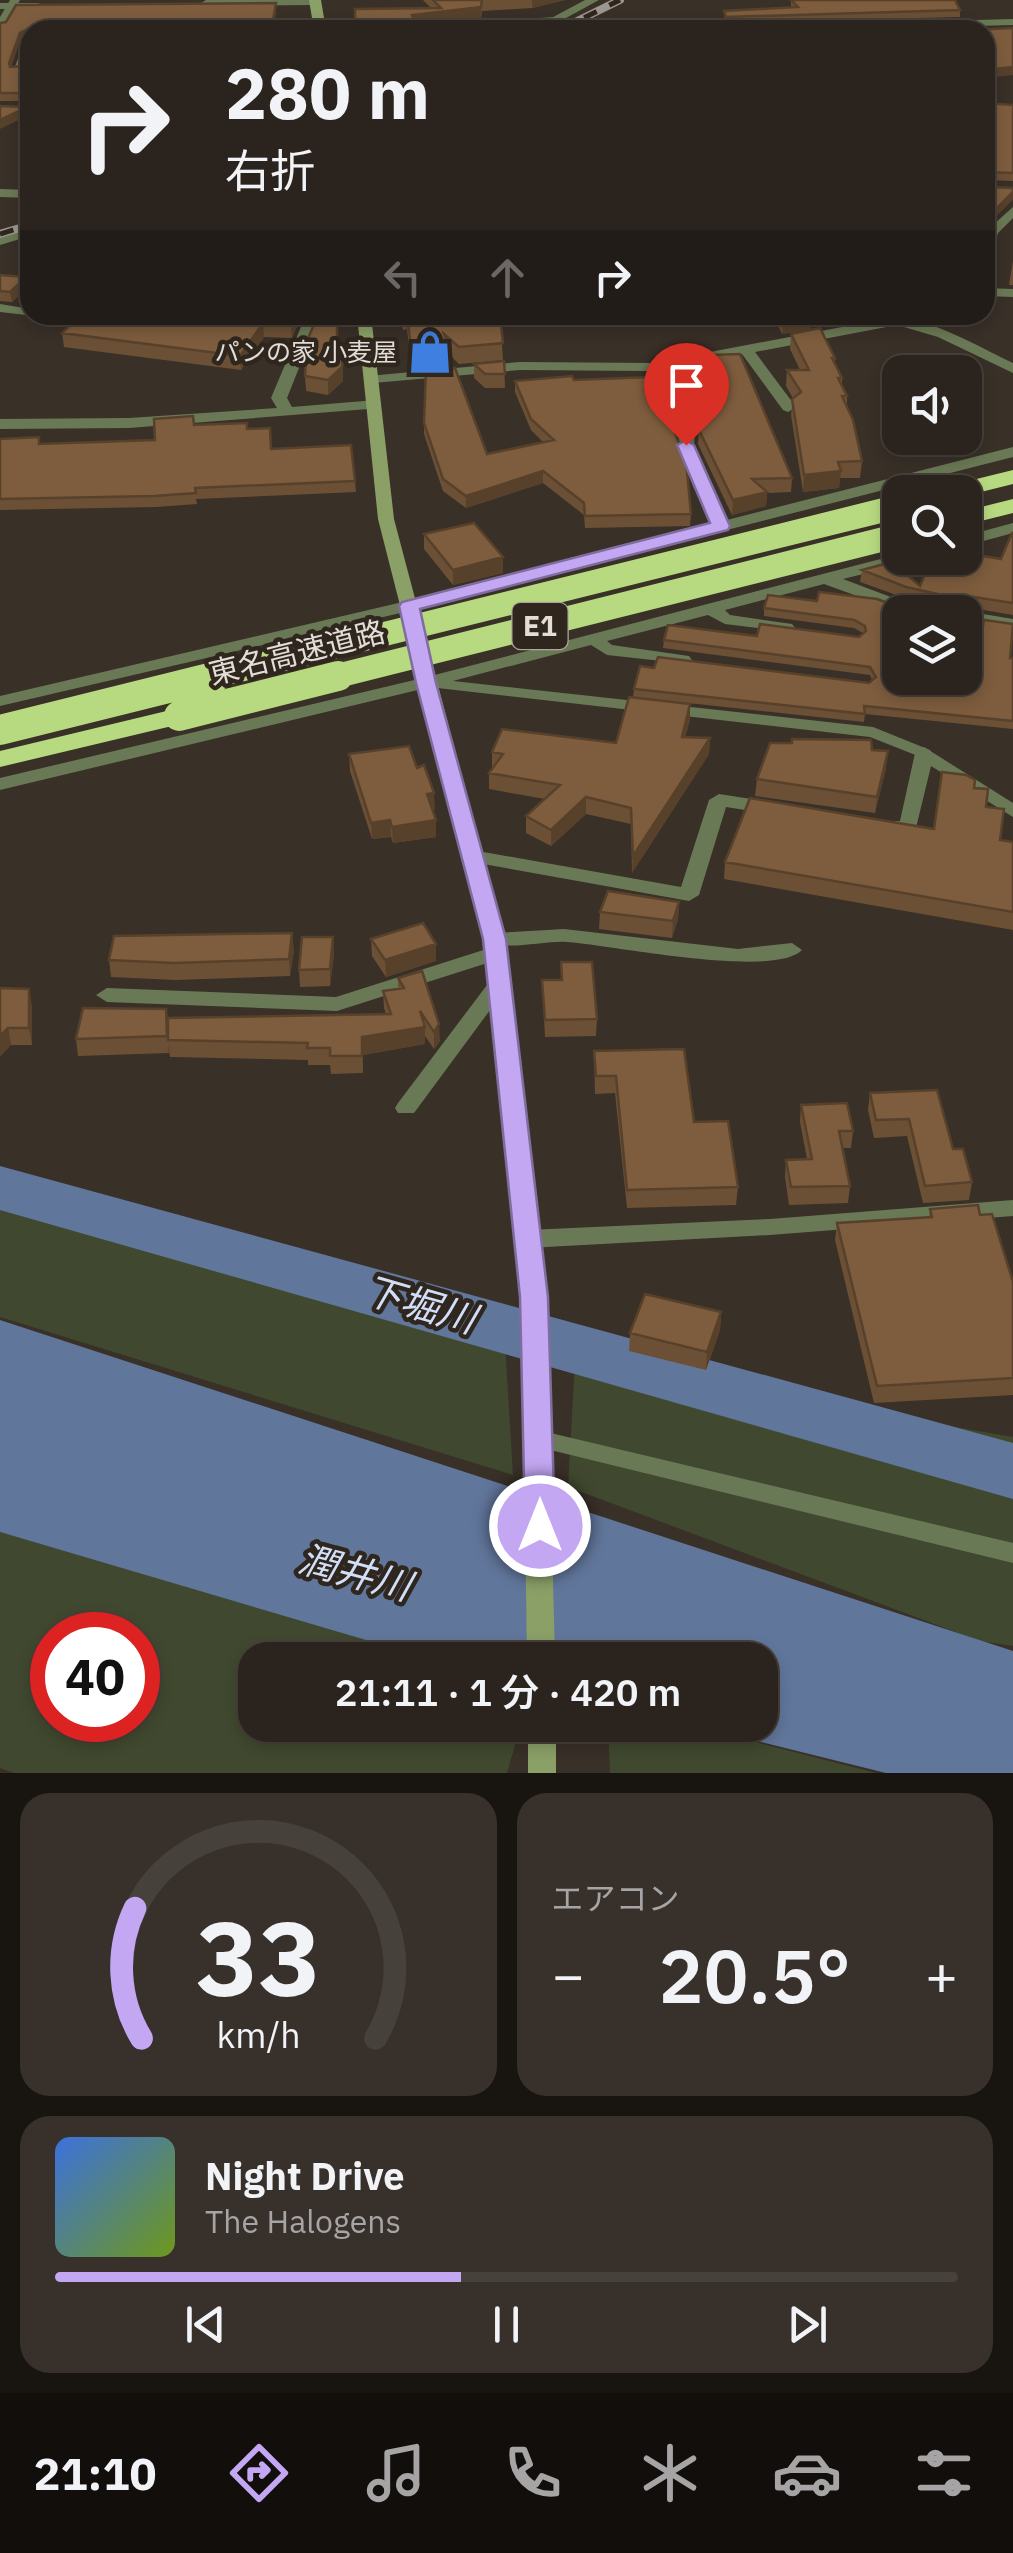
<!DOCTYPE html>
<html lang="ja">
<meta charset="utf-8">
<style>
body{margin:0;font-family:"IBM Plex Sans","Noto Sans JP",sans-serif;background:#37302b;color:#f1f3f6;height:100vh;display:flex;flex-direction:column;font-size:38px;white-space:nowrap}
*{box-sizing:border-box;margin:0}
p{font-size:32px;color:#a6a4a4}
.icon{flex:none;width:55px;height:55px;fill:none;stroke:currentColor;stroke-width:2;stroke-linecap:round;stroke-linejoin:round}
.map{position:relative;height:1773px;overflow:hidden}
.panel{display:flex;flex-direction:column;gap:20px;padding:20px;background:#181410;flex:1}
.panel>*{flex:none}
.banner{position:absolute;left:20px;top:20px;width:975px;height:305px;border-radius:30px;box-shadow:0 5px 15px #0003,0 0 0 2px #47413c;background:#2b241e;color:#f1f3f6;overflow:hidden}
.tools{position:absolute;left:882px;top:355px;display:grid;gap:20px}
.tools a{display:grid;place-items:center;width:100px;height:100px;border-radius:20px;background:#2b241e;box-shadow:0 5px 15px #0003,0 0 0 2px #47413c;font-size:50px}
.speed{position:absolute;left:30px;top:1612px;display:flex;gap:20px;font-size:50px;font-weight:700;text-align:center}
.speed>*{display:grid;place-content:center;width:130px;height:130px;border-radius:50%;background:#2b241e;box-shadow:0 5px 15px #0003,0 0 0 2px #47413c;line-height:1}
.speed .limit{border:15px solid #d22;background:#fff;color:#111}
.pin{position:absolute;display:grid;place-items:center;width:85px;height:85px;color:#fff;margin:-102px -42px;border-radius:50% 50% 50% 0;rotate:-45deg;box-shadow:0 0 10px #0007}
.pin .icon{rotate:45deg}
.me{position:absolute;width:110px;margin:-55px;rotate:0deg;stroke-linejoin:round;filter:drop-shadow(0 0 8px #0008)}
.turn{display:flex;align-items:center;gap:35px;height:210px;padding:0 40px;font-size:45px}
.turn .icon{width:130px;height:130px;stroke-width:2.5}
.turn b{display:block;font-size:70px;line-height:85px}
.lanes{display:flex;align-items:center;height:95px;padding:0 40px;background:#0003;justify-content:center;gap:50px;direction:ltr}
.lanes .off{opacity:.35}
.big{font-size:75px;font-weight:600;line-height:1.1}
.panel .widget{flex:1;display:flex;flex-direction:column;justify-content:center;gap:15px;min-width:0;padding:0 35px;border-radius:30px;background:#37302b}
.panel .dial{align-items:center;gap:0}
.dial svg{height:260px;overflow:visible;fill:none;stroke:#47413c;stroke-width:7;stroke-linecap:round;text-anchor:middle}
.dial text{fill:#f1f3f6;stroke:none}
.song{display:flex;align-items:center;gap:30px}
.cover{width:120px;height:120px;border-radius:15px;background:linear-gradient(135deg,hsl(220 70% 55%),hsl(80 70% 35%))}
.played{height:10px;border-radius:5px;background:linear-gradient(90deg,#c3a7f2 45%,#47413c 45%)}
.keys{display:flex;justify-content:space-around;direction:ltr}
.heat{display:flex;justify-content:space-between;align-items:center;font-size:55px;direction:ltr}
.panel .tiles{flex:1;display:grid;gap:20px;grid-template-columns:1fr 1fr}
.widget:last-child{grid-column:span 2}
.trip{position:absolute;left:238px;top:1642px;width:540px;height:100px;border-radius:30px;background:#2b241e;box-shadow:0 5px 15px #0003,0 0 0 2px #47413c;font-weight:600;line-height:100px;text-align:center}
.dock{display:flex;height:160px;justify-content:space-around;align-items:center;background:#110e0c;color:#a6a4a4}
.dock .icon{width:70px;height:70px}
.dock .active{color:#c3a7f2}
.dock b{font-size:45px;color:#f1f3f6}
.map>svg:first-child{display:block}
.green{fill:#40492f;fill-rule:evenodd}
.water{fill:#61769b}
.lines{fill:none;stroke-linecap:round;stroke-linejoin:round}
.river{fill:#61769b;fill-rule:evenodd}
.lane{fill:#6a7955;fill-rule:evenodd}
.street{fill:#6a7955;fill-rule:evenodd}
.secondary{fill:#8aa067;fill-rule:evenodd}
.highway{fill:#b7da80;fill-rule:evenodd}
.rail-casing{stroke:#9d968f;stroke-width:8}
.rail{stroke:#2f261e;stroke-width:5;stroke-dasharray:14;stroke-linecap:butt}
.highway-bridge-far1{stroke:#b7da80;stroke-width:24}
.highway-bridge{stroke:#b7da80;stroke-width:30}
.wall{fill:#6c5035}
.shaded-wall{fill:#58412b}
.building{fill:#7e5d3e;stroke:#58412b;stroke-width:2.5}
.route{fill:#c3a7f2;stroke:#7f6d9d;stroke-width:2.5}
.labels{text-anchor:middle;stroke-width:9;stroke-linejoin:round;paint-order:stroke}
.far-poi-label{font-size:25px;fill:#e3ddd7;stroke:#2f261e;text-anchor:end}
.shield{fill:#2f261e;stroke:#ada6a0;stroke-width:2.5}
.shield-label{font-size:28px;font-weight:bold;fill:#e3ddd7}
.street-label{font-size:30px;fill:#e3ddd7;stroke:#2f261e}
.near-water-label{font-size:38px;font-style:italic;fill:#d0def7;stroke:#2f261e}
</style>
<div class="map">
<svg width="1013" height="1773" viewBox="0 0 1013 1773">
<rect width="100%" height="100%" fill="#393028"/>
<path class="green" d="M0 1196 505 1343 513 1475 0 1317Z
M575 1362 1013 1437V1646L980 1641 568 1487Z
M0 1532 443 1660H255V1725H521L507 1773H14L0 1768ZM52 1635H138V1720H52Z
M608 1725H689L876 1773H610Z"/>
<path class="water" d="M0 1320 1013 1651V1773H886L692 1725H760V1660H434L0 1532Z"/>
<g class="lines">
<path class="river" d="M0 1166 1013 1443V1499L0 1210Z"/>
<path class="lane" d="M10 0H20L5 26 0 29V17Z
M554 17 559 20 557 22 459 30H414L419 27Z
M426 678 873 727 930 750 932 753 924 758 918 756 870 737 420 686 418 683 420 680Z
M538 1430 1013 1543V1563L530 1445 527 1439 530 1433Z"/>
<path class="street" d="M319 0 315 5 207 6 201 3 206 0Z
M585 0H599L544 30H529Z
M0 3H38L44 6 38 9H0Z
M1013 19V25L940 27 934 24 940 21Z
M30 39V54L23 70 13 72 24 42Z
M0 189 30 190V198L0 197Z
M1013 207V218L998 233 992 258 985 262V232Z
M30 228V236L0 245V237Z
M985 288 1013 289V297L985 296Z
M0 304 30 309V315H66L105 325 98 329 35 316 0 312Z
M306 315H320L287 398 292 407 376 400 381 402V408L129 428 0 429V419L129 418 277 408 271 398Z
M878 315C926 315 971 343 1013 363V373L938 337 897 325 755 352 796 407 788 412 783 410 742 354 661 370 674 397 696 423 694 445 727 520 1013 447V457L409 611 0 706V696L407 601 712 524 678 445 680 424 659 398 647 371 520 370 373 383 366 379 368 376 520 362 652 363 879 320Z
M1013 523V533L965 546V536Z
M900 554V558H913L911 562 843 579 904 602 945 608 947 612H901L824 584 725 610 730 615 792 624 795 628 792 632 725 624 708 615 607 641 612 645 689 656 692 660 689 664 607 655 591 645 426 688 0 790V778L423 678Z
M965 611 1013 619V629L965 621V612H959Z
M924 747 1013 803V817L931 766 915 832 881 829 878 825 881 821H900L915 753Z
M719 794 770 802 780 808 770 814 726 807 699 895 689 901 472 862 462 856 472 850 681 887 709 800Z
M564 929 738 949 792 943 802 950C774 979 611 945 567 942 546 940 498 953 485 939L495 933Z
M496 946 503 948 506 953 503 958 337 1011 107 1002 96 995 107 988 336 997Z
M500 975 507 977 510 982 507 987 414 1113H398L395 1108 398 1103 493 977Z
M1013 1200V1216L770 1235 528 1248 520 1245 516 1239 520 1233 528 1230 770 1219Z"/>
<path class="secondary" d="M309 0H321L326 30H314Z
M357 315H371L394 519 505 939 546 1297 555 1660H527L522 1297 485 939 378 519Z
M528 1725H556V1773H528Z"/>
<path class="highway" d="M1013 470V484L965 496V492H940L944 487Z
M1013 499V513L965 525V511Z
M179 708 189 710 193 716 189 722 0 767V751Z"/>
<g class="rail-casing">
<path id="rail" d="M559 30 620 0
M0 234 30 225"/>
</g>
<use href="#rail" class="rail"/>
<path class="highway-bridge-far1" d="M207 678 900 506
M329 678 900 535"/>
<path class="highway-bridge" d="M179 716 338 676
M0 730 217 676"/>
</g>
<path class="wall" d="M423 0H565L532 8 482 11 481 19 431 8Z
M791 0 960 10V17L725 23 724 11 791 7Z
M276 3 275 20 30 30V36L20 41 11 67 23 66 30 52V101H0V23Z
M985 103 1013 105V181L985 180Z
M985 182 986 187 1013 188V199L990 222H985Z
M1013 261V285H1009Z
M0 275 26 277 28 287 12 302 0 301Z
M95 315H302L292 338 264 337 241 370 64 347 62 333 144 325 95 316Z
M400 315H500L503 360 459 364 450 355V365L426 367V363L411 364 407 329 403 330Z
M775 315H808L812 322 811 329 782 334 775 319Z
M791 334 835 358V363L842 378V385L847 396V406L862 461 860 478H840L839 488 803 492 791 415 793 398 786 386 787 370H800L790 349Z
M338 348 343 362V381L328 395 306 391 305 376Z
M683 356 792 478 791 492 767 493 766 506 732 515 698 444 699 421 673 387V368L682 367Z
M504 361 505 388H485L474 378V364Z
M574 380 675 434 691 514 690 526 585 528 584 515 543 483 466 508 443 491 424 434V423L487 454 543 442 531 430 515 392V381Z
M194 425 247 429 271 449 355 481 356 492 196 499 197 504 156 507 0 510V439L39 437 40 444 155 440Z
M1013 533V615L966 607 949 608 905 598 860 582 862 570 920 586 1001 559Z
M424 534 503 557V573L453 585 424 549Z
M877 599 900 678 1013 658V729L865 714 864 722 633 697 634 689 869 683 872 680 870 675 663 648 664 640 757 636 859 637 863 633 854 628 764 616V608L817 601Z
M690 704V720L685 737 710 738 709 754 632 873 631 824 586 814 551 846 526 833V816L545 799 489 789V773L492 768V752L616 743Z
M872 750 886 768 875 813 755 796 757 779Z
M349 754 417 768 435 809 432 810 436 837 393 843 391 837 372 839 350 771Z
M974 788 986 807 1000 840 1013 842V930L724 879 725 862 934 829Z
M679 902 678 919 672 938 599 929 600 912Z
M371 939 436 961 386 977 372 956Z
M294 950 290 976 176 980 111 977 109 960Z
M334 954 330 986 300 987 299 970Z
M561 962 597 1019 596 1036 545 1037 542 980H561Z
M398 978 440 1041 434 1049 425 1036V1044L363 1055V1073L331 1074 330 1065H308V1060L170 1057 168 1043 169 1053 78 1056 76 1039 386 1014 384 1008 383 991 398 988Z
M0 988 32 1006V1045H11Z
M594 1051 694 1122 738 1187 736 1205 627 1208 615 1093 595 1094Z
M870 1093 953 1149 972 1182 969 1200 923 1203 907 1136 874 1138 868 1110Z
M801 1105 853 1131 851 1148H842L850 1186 848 1203 789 1205 785 1177 786 1160 807 1159 800 1122Z
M930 1209 980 1215 1013 1282V1395L874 1403 835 1240 837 1223 929 1218Z
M721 1312 720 1330 706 1370 629 1351 630 1333Z"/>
<path class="shaded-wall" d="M482 0 481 19 412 27V15Z
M532 0H565L532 8Z
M30 28V36L20 41 9 71V63L20 33Z
M1013 67V75L985 78V70Z
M28 107 29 115 0 129V120Z
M1013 192V199L990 222 991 214Z
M26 277 28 287 12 302 10 292Z
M295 315H302L292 338 291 324Z
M812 322 811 329 782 334 783 327Z
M263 323 264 337 241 370 240 356Z
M343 348V381L328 395V380Z
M449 348 450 365 426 367V350Z
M543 471V483L466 508V496Z
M841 471 839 488 803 492 804 475Z
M767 492 766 506 732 515 733 500Z
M503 557V573L453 585V570Z
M690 704V720L681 753 682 737Z
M710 738 709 754 632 873 633 856Z
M888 751 886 768 875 813 877 797Z
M434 793 435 809 427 810V794Z
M586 797V814L551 846V830Z
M390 820 391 837 372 839 371 823Z
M436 820V837L393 843 392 827Z
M679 902 678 919 672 938 673 921Z
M292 933 294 950 290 976 289 959Z
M333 937 334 954 330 986V969Z
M436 944V961L386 977 385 960Z
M29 989 32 1006V1045L29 1028Z
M439 1024 440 1041 434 1049V1032Z
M425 1027V1044L363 1055V1073L362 1037Z
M8 1028 11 1045 0 1057V1036Z
M721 1312 720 1330 706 1370 707 1352Z"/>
<path class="building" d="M433 0H482L481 7 412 15 414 22H446L447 30H355V9L441 8Z
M791 0H955L960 10 726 17 724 11 798 7Z
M276 3 273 20H294L293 30H30V28L20 33 9 63 10 67 23 66 30 52V97L29 93H0V23L6 22 16 5Z
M967 22 972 30 1013 28V67L985 70V30H726L725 26Z
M985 103 1013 105V173L985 172Z
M0 106 28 107 0 120Z
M985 182 986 187 1013 188V192L991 214 985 213Z
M0 275 26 277 10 292 0 291Z
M81 315 142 326 153 320 148 315H295L291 324 263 323 240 356 62 333Z
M318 315H337V348H343L342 367 328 380 305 376 307 341Z
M407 315H500L503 343 459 347 444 334 449 348 426 350V346L411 347Z
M777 315H808L812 322 783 327Z
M820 328 835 358H832L842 378H838L847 396H842L853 420 862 461 838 462 841 471 804 475 792 399 801 392 787 370H809L791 334Z
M740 354 792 478 752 479 767 492 733 500 699 430 700 406 674 373 673 368 684 367 683 356Z
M504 361 505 374H485L474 364Z
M455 368 487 454 554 440 531 419 515 381 572 376 574 380 651 377 677 414 675 433 686 461 691 514 585 516 584 503 543 471 466 496 443 479 424 423 426 371Z
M193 416 194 425 247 423V429L270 428 271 449 351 445 355 481 195 488 196 493 154 496 0 499V439L39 437V444L155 440 154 419Z
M474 523 503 557 453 570 424 534Z
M1012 533H1013V603L967 596 951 597 906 587 862 570 892 562 920 586 932 558H965V553L1001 559Z
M819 592 877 599 902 608H937L936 612H900V678H965V651L978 653 984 620 1013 624 1010 658H1013V721L864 706 865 714 634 689 640 666 654 668 658 657 869 683 876 677 870 667 664 640 668 625 757 636 760 624 859 637 866 631 865 626 854 620 764 608 768 595 817 601Z
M629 697 690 704 682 737 710 738 633 856 631 808 586 797 551 830 526 816 560 785 489 773 503 754 492 752 502 729 616 743Z
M792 739 871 740 872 750 888 751 877 797 757 779 770 743H792Z
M409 746 417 768 424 765 434 793 427 794 436 820 392 827 390 820 371 823 349 754Z
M942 772 966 775 975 780 974 788 988 789 986 807 1004 809 1000 840 1013 842V912L725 862 750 798 934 829Z
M608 891 679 902 673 921 600 912Z
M423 923 436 944 385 960 371 939Z
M292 933 289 959 174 963 109 960 114 936Z
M302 937H333L330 969 299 970Z
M561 962H592L597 1019 545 1020 542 980H562Z
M422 971 439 1024 434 1032 420 1011 425 1027 362 1037V1056H330V1048H307L308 1043 168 1040V1018L391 1014 383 991 404 988 398 978Z
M0 988 29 989V1028H8L0 1036Z
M83 1008 166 1009 167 1036 76 1039Z
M684 1049 694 1122 728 1121 738 1187 627 1190 616 1076H596L594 1051Z
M937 1090 953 1149H963L972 1182 925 1186 909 1119 876 1120 870 1093Z
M847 1103 853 1131H839L850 1186 791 1187 786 1160 812 1159 801 1105Z
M978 1205 980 1215 992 1214 1013 1282V1378L877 1386 837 1223 932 1217 930 1209Z
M645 1294 721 1312 707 1352 630 1333Z"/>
<path class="route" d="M686 440 694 445 730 526 728 530 420 609 436 683 506 939 548 1297 555 1526 551 1535 540 1539 530 1535 525 1526 520 1297 483 939 416 683 399 606 402 602 710 523 677 445Z"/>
<defs>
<g id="shop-bare" transform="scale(3.45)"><path d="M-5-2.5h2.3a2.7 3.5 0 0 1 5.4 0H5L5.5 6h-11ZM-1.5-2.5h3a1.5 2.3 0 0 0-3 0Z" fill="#3f7fe0" stroke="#2f261e" stroke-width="2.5" paint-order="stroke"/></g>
</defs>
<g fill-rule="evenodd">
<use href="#shop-bare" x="430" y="352"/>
</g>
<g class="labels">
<g class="far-poi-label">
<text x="397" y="361">パンの家 小麦屋</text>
</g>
<rect class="shield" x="512.5" y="603" width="55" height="46" rx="8"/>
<g class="shield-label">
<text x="540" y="636">E1</text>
</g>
<g class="street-label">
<text transform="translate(297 653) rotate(-14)" y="10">東名高速道路</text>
</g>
<g class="near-water-label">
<text transform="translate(420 1305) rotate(16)" y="13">下堀川</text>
<text transform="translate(355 1573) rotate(15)" y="13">潤井川</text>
</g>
</g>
</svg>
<div class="tools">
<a><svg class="icon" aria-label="sound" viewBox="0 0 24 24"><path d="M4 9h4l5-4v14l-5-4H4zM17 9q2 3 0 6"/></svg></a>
<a><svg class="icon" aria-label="search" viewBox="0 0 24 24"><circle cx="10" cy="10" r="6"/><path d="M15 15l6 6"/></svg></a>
<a><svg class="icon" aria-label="layers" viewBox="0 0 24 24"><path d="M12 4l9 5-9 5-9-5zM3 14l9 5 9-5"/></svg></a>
</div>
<div class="speed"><div class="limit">40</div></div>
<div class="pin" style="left:686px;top:445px;background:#d93025"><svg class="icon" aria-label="arrive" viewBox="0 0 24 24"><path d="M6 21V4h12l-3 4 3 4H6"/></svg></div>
<svg class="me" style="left:540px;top:1526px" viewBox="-20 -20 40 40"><circle r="17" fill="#c3a7f2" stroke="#fff" stroke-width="3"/><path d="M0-11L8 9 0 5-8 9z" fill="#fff"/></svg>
<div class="trip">21:11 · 1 分 · 420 m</div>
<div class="banner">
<div class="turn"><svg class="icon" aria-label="right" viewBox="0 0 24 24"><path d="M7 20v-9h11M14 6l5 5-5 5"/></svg><div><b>280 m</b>右折</div></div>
<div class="lanes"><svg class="icon off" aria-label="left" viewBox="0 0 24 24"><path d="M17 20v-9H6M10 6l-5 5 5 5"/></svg><svg class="icon off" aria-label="ahead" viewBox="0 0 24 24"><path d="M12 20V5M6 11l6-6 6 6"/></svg><svg class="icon" aria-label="right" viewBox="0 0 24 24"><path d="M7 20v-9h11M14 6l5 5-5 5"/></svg></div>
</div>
</div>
<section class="panel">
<div class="tiles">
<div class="widget dial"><svg viewBox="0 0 100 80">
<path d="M14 69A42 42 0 1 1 86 69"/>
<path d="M14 69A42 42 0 0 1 12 29" stroke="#c3a7f2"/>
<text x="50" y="56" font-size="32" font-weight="700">33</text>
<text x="50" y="72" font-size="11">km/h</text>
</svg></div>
<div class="widget"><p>エアコン</p>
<div class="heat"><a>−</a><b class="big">20.5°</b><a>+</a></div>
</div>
<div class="widget">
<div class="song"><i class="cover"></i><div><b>Night Drive</b><p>The Halogens</p></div></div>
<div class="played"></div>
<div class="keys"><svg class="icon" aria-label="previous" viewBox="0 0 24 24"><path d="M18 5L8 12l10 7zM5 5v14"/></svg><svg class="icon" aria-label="pause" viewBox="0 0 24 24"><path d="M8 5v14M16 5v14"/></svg><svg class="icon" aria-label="next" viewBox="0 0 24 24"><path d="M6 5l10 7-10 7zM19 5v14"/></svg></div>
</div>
</div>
</section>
<nav class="dock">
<b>21:10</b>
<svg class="icon active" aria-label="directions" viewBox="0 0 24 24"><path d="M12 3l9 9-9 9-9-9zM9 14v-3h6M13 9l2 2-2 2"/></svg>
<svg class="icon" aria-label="music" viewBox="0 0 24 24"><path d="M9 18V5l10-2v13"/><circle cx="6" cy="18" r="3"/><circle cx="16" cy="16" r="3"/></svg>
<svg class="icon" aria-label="phone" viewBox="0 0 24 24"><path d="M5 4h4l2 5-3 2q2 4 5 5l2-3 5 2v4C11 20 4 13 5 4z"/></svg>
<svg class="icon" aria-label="climate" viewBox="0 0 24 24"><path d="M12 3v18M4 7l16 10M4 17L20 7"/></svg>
<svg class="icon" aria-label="car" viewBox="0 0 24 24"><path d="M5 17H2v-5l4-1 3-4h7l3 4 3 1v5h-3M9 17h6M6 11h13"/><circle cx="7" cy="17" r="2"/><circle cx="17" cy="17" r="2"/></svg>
<svg class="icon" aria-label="filters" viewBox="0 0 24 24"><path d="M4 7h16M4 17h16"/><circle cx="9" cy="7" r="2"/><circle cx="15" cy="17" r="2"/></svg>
</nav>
